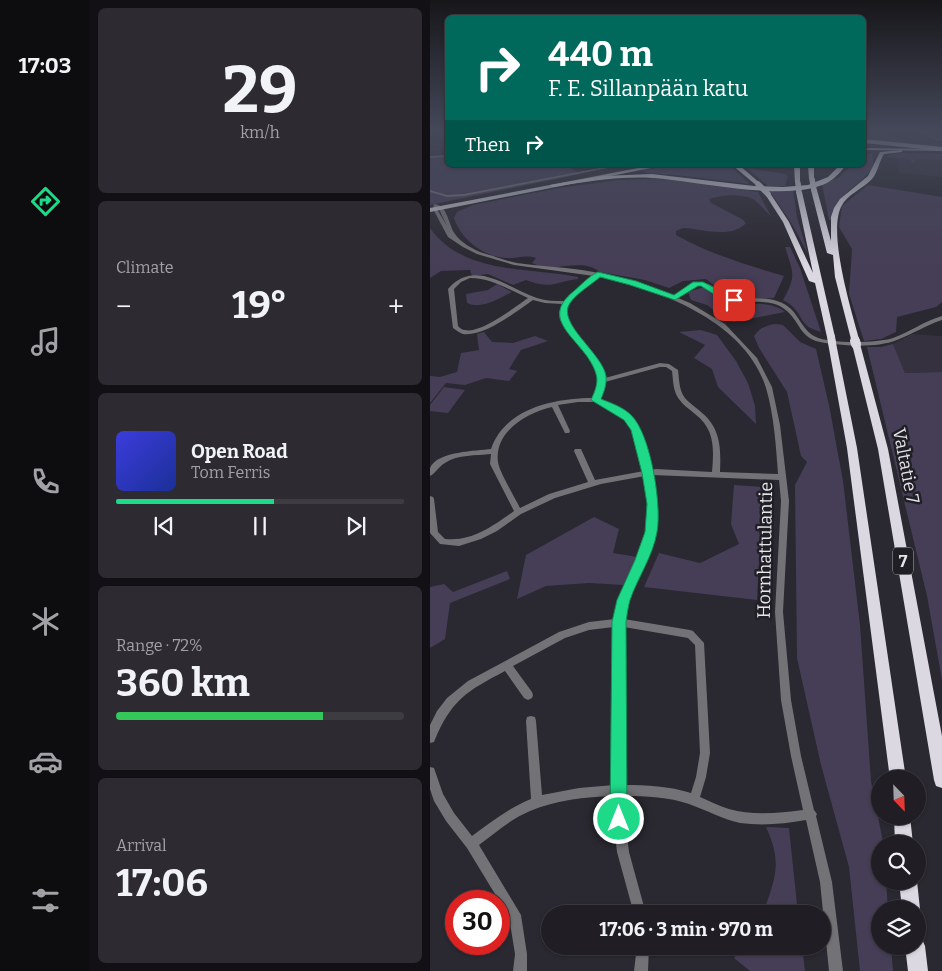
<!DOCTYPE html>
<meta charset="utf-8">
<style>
body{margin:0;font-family:Bitter,serif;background:#2d2b31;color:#f1f3f6;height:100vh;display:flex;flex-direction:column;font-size:19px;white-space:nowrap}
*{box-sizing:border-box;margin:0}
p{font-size:16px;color:#a2a2a6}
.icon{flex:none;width:28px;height:28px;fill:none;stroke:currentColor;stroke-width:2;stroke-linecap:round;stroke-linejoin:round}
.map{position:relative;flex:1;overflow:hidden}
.side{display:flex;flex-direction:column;gap:8px;padding:8px;background:#121014;width:340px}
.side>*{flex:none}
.top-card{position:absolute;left:15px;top:15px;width:421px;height:152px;border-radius:8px;box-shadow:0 1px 4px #0004,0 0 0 1px #3d3c41;background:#00695c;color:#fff;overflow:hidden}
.needle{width:32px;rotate:157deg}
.buttons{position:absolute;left:441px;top:770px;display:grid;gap:10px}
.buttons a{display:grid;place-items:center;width:55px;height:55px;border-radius:50%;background:#201e24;box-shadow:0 1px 4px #0004,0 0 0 1px #3d3c41;font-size:25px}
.speed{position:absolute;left:15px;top:890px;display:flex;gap:10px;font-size:25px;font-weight:700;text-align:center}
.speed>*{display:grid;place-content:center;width:65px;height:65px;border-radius:50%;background:#201e24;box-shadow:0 1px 4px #0004,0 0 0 1px #3d3c41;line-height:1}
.speed .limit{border:8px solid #d22;background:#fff;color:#111}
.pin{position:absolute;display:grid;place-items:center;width:42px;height:42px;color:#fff;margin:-21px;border-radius:10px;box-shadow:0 2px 8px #0006}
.me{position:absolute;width:55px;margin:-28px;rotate:0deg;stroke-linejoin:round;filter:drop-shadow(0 0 4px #0008)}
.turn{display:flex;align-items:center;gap:18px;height:105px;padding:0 20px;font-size:22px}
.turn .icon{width:65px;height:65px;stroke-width:2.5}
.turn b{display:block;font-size:35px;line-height:42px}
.then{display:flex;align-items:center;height:48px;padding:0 20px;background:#0003;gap:10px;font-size:19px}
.big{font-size:38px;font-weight:700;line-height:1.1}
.side .tile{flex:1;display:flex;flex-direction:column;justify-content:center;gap:8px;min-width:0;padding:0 18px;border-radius:8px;background:#2d2b31}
.side .dial{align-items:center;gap:0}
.dial b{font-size:65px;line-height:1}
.song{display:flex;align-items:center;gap:15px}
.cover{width:60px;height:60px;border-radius:8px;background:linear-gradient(135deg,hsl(240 70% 55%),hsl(230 70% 35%))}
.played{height:5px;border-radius:2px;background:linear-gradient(90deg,#1dd988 55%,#3d3c41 55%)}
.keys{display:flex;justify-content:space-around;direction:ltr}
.heat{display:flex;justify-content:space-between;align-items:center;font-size:28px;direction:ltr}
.charge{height:8px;border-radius:4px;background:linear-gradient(90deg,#34c759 72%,#3d3c41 0)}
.trip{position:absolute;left:111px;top:905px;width:290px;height:50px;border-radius:25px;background:#201e24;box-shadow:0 1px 4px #0004,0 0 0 1px #3d3c41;font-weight:700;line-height:50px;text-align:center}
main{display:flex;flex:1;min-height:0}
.tabs{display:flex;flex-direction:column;width:90px;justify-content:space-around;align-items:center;background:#0d0c0e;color:#a2a2a6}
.tabs .icon{width:35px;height:35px}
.tabs .on{color:#1dd988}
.tabs b{font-size:22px;color:#f1f3f6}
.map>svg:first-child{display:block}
.built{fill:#35313e}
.green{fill:#463e56}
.building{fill:#39413c;stroke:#737c76}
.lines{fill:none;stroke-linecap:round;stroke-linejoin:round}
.minor{fill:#737276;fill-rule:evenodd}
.major{fill:#bdbbc3;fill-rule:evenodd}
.highway{fill:#dbd8e2;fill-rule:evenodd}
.highway-bridge-far2{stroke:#dbd8e2;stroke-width:5.5}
.highway-bridge-far1{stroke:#dbd8e2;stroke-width:8}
.highway-bridge{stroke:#dbd8e2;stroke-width:10}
.route{fill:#1dd988;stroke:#138d58}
.labels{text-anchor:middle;stroke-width:5;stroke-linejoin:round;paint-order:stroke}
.shield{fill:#211f26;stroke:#abaaaf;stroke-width:1}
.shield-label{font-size:16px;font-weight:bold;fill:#e6e5ea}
.street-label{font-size:18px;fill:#e6e5ea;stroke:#211f26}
</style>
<main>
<nav class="tabs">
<b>17:03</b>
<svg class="icon on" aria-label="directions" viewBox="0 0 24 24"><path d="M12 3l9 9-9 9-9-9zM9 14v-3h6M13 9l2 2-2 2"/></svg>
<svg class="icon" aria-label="music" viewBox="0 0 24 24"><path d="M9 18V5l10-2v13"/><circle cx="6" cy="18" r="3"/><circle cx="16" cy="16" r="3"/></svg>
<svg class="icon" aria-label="phone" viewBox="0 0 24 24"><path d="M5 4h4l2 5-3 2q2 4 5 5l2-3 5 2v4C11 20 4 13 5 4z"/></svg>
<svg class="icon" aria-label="climate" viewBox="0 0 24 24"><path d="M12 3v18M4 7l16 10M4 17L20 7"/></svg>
<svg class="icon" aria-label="car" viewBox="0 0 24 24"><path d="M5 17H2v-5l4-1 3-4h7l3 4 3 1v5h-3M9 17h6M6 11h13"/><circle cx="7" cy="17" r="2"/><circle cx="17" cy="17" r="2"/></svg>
<svg class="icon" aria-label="filters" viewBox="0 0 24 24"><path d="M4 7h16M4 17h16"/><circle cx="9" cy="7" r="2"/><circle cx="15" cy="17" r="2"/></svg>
</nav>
<section class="side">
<div class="tile dial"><b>29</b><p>km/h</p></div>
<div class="tile"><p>Climate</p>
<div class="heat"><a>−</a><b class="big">19°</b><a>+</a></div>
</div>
<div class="tile">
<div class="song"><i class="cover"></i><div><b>Open Road</b><p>Tom Ferris</p></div></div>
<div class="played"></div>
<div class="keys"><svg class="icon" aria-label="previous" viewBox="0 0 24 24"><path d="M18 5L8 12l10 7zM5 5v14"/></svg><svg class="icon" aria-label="pause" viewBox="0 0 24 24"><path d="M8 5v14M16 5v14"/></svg><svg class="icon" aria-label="next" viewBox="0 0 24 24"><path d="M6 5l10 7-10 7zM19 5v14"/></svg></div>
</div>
<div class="tile"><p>Range · 72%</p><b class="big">360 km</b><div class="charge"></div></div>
<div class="tile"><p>Arrival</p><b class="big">17:06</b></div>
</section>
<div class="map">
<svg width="512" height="971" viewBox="0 0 512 971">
<rect width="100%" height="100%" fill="#2a2830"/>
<path class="built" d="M446 130H512V145L475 142Z
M468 158 512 159V177L469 173Z
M482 334 512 336V372L475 373 463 344Z"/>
<path class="green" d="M434 130H447L475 142 512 145V148L435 140 440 139H434Z
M434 153 442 154C450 172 421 186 412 198 407 204 403 213 401 220H399L392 184 408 178 419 168V165H434Z
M470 153 512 154V160L484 159 485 163H493H482L480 159 456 157 461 154Z
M17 157 18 165H69L71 168 90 165H111L123 168H141L150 174 0 205V158Z
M249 165H299L320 184 246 175 218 173 210 170Z
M317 168 355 174 358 176 355 186H338Z
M222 179 262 181 328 192 341 216C335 211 329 203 323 199 311 193 291 195 279 199L281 203 312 219 316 223C302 239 273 229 253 228L246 231V235C280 254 317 265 354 276L344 298 312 299 295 294 276 279 253 281 239 288 215 280 170 272C150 256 123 275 102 263L106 258C95 254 87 259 75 258 52 256 31 239 24 218L27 212 43 205 129 188 188 180Z
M438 185 512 197V302L506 307 467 317 466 332 451 339 434 341 419 294 422 249 409 227 412 206Z
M339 190H363L367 217 378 254 362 224Z
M0 228C33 275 99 267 148 277V279C123 282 123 290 96 280L83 285 58 274 42 276 40 270 11 271 0 278Z
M355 247H360L370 268 391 332C370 326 375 320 363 307 361 304 356 302 353 300 367 275 363 273 355 247Z
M67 284 82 292C69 298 52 310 37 303L36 294 58 290Z
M274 287C281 290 287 297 294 300 315 308 337 298 355 312L304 322 298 321 277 305 261 300 258 292Z
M346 324 353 325 370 342 386 349 399 405 413 481 430 625 441 781 453 842V844H450V881H456L458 909H450V946H461L463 971H430L419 867 391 765 367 658 365 485 377 462 371 456 357 392 329 348 324 336C330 328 336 325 346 324Z
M271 330 287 335 306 361 318 383 325 406 326 424 288 387 282 369 264 358 275 345 249 332Z
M54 332 62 342 83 343 105 336 118 341 91 350 79 369 87 371 79 381 56 378 35 385 16 383 0 403V376L10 377 27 372 31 353 49 350 47 334Z
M463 344 475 373 512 372V680L497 596 437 347H451Z
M14 387 35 390 18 413 0 411V405Z
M304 485 333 487 327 600 214 587 229 553 270 563 309 544 301 524Z
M164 517 189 529 183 553 207 557 193 585 159 583 116 586 87 599 96 555Z
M77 571 80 579 20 603 15 639 0 648V587L14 584 23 592Z
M336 827 359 828 368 914H333C345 877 353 865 336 827Z
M313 946H372L375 971H320L304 958Z"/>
<path class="building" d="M484 130H512V140L507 139Z"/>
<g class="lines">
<path class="minor" d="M18 155V157L0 158V156Z
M185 165H193L34 196 17 197 0 192V190L17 195 34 194Z
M4 204C18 205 18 224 25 234 30 242 44 250 53 253 64 256 76 261 87 263 108 266 130 267 152 270 183 275 214 284 244 296 257 287 268 277 284 287 290 291 295 295 302 297 321 300 346 294 361 309 370 318 374 332 386 337 400 344 448 343 463 338 480 332 494 321 512 316V320C496 325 483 334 467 340 447 348 416 346 395 343 367 339 372 321 353 308 338 298 318 304 301 301 290 298 282 287 271 286 263 285 254 293 248 298L260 303 295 324 327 358 342 387 350 425 359 501 353 612 361 700 371 756 384 810 387 814 386 816 402 882 413 971H399L390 882 376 820C354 824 332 826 310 823 292 819 276 810 259 804 239 797 216 796 195 796V819L199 852 216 914H204L187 852 183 819V796C155 797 126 800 100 811 81 819 65 833 49 845L91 915 97 954V971H83L85 954 79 917 37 848 16 821 4 801 0 789V767L4 768 13 794 24 813 42 836C61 822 79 808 101 799L96 721 97 717 101 716 105 717 106 721 112 795 149 788 184 785V627L159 630 135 638 83 666 102 692 103 695 102 698 98 700 94 698 75 671C37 691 21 700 4 742L0 743V725L7 711 17 698 38 681 129 632 159 622 185 619C190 586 211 562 217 531 221 513 219 494 215 476L171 484 125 498 91 514 67 531 51 539 29 546 10 544 0 533V496L3 497 4 499 8 532 15 539C42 542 63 526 84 511L60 464 61 454C46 456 28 454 15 463 9 466 6 473 0 476 0 475 0 468 0 468 7 451 47 451 61 449 75 408 125 398 163 398 165 393 168 389 169 383 170 361 143 337 130 320L129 313 132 304 115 303 103 300C87 311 54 337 33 334 30 333 26 330 23 328L18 289C45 258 77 288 107 298 116 301 125 301 134 301L142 293 164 276 84 265 47 254 33 247 18 237 3 209ZM7 208 9 209 17 226 7 209ZM169 277C230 289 316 322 336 388 344 415 346 446 348 474L290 472C291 449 291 428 271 412 265 406 255 401 252 393 249 386 249 377 248 370L239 364 230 363 175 378C171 356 149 337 136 320 133 298 154 288 169 277ZM40 278C62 278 79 290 98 298 85 307 51 334 35 330 32 330 30 328 28 326L24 289 31 282ZM230 367H236L242 371C243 379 243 387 246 394 250 403 258 408 265 414 285 429 284 449 282 472L226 469 221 470C212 434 209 411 169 399L174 389 175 382ZM148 402C154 402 159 402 164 402 180 405 198 418 204 433 209 445 211 459 214 471L165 480 151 449H145L144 451 158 482 119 494 90 508C85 498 69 471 68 462 64 432 96 413 122 407L135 433H139L140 431 128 405ZM222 475 349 480 351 501 345 612 351 700 361 756 373 810C349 813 323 816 299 809 289 806 280 801 270 797L276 777 280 753 274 643 263 631 260 630 194 619C199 586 218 563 225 532 230 513 226 494 222 475ZM194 627 258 638 265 645 270 753 266 777 261 793C239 786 217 785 194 785Z
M207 946H219L218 971H204Z"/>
<path class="major" d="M434 148 512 149V151L434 150Z
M224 165H236L0 212V208Z"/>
<path class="highway" d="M434 139 512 147V151L434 143Z
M472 150V152L454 154C449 162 448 172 442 179 433 189 417 194 411 207 398 234 421 309 429 339L426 341 430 344 458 449 512 736V788L506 786 504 780 448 449 422 344 425 342 421 339 405 277 403 255 397 253 381 190 384 188 387 190 401 241V217L404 208 410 199 438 176 450 152Z
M302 165H309L331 184 326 185Z
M364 165H370V184L365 183Z
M378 165H384V180L379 179Z
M410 165H416C412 170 408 175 403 179 369 206 264 180 222 178 189 176 156 182 123 187L120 185 172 176 222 174 324 186 353 187 378 185 398 177Z
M369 190 372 192 405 337 401 340 397 337 385 283 379 281 353 222 335 194 340 193 359 222 383 273 366 192Z
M402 340 406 343 427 448 476 779H460L417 448 398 343Z
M464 816H480L483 844H465Z
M469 881H487L490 909 488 916V909H472Z
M488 937 492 939 495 946 498 971H478L475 946H488Z"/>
<path class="highway-bridge-far2" d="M382 179 384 190
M368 183 369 192
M328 184 338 194"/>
<path class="highway-bridge-far1" d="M401 337 402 342
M425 339 426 342"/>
<path class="highway-bridge" d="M425 341 426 344"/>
</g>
<linearGradient id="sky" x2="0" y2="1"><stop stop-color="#17161a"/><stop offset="0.49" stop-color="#444859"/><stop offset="1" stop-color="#444859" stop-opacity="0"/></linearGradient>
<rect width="512" height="266" fill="url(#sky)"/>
<path class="route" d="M168 272 206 281 244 295 263 282H273L308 300 304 302 290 298 271 286H268L245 300 200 285 170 277C161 285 147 293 140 303 126 323 173 354 176 376 177 384 174 392 171 399 181 403 193 407 201 415 221 434 232 506 227 532 223 556 208 577 200 600 198 607 197 615 196 622L197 819 195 825 189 828 183 825 180 819 182 622 187 600 205 560 215 532 217 504 212 473 201 430 194 420 161 400C164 393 169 383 166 374 157 341 105 322 144 291 151 285 159 276 168 272Z"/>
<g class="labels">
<rect class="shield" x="463" y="547.5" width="20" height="27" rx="4"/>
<g class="shield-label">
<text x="473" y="567">7</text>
</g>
<g class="street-label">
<text transform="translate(476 466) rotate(79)" y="6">Valtatie 7</text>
<text transform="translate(335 550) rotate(-89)" y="6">Hornhattulantie</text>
</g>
</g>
</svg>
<div class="buttons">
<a><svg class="needle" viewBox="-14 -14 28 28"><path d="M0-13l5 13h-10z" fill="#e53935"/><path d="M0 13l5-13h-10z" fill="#a2a2a6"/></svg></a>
<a><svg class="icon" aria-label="search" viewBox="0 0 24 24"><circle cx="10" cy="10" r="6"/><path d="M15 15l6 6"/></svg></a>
<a><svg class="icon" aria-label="layers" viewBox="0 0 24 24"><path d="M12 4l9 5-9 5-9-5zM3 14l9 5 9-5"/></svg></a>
</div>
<div class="speed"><div class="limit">30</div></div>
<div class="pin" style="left:304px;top:300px;background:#d93025"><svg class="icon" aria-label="arrive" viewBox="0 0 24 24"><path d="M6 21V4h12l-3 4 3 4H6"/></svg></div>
<svg class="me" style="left:189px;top:819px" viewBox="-20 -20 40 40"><circle r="17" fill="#1dd988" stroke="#fff" stroke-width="3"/><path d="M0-11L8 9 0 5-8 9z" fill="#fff"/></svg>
<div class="trip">17:06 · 3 min · 970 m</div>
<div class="top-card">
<div class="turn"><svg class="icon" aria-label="right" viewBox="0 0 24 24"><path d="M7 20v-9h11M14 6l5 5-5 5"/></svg><div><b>440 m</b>F. E. Sillanpään katu</div></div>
<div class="then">Then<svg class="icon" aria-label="right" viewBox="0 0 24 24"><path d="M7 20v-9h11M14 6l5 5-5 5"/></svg></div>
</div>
</div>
</main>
